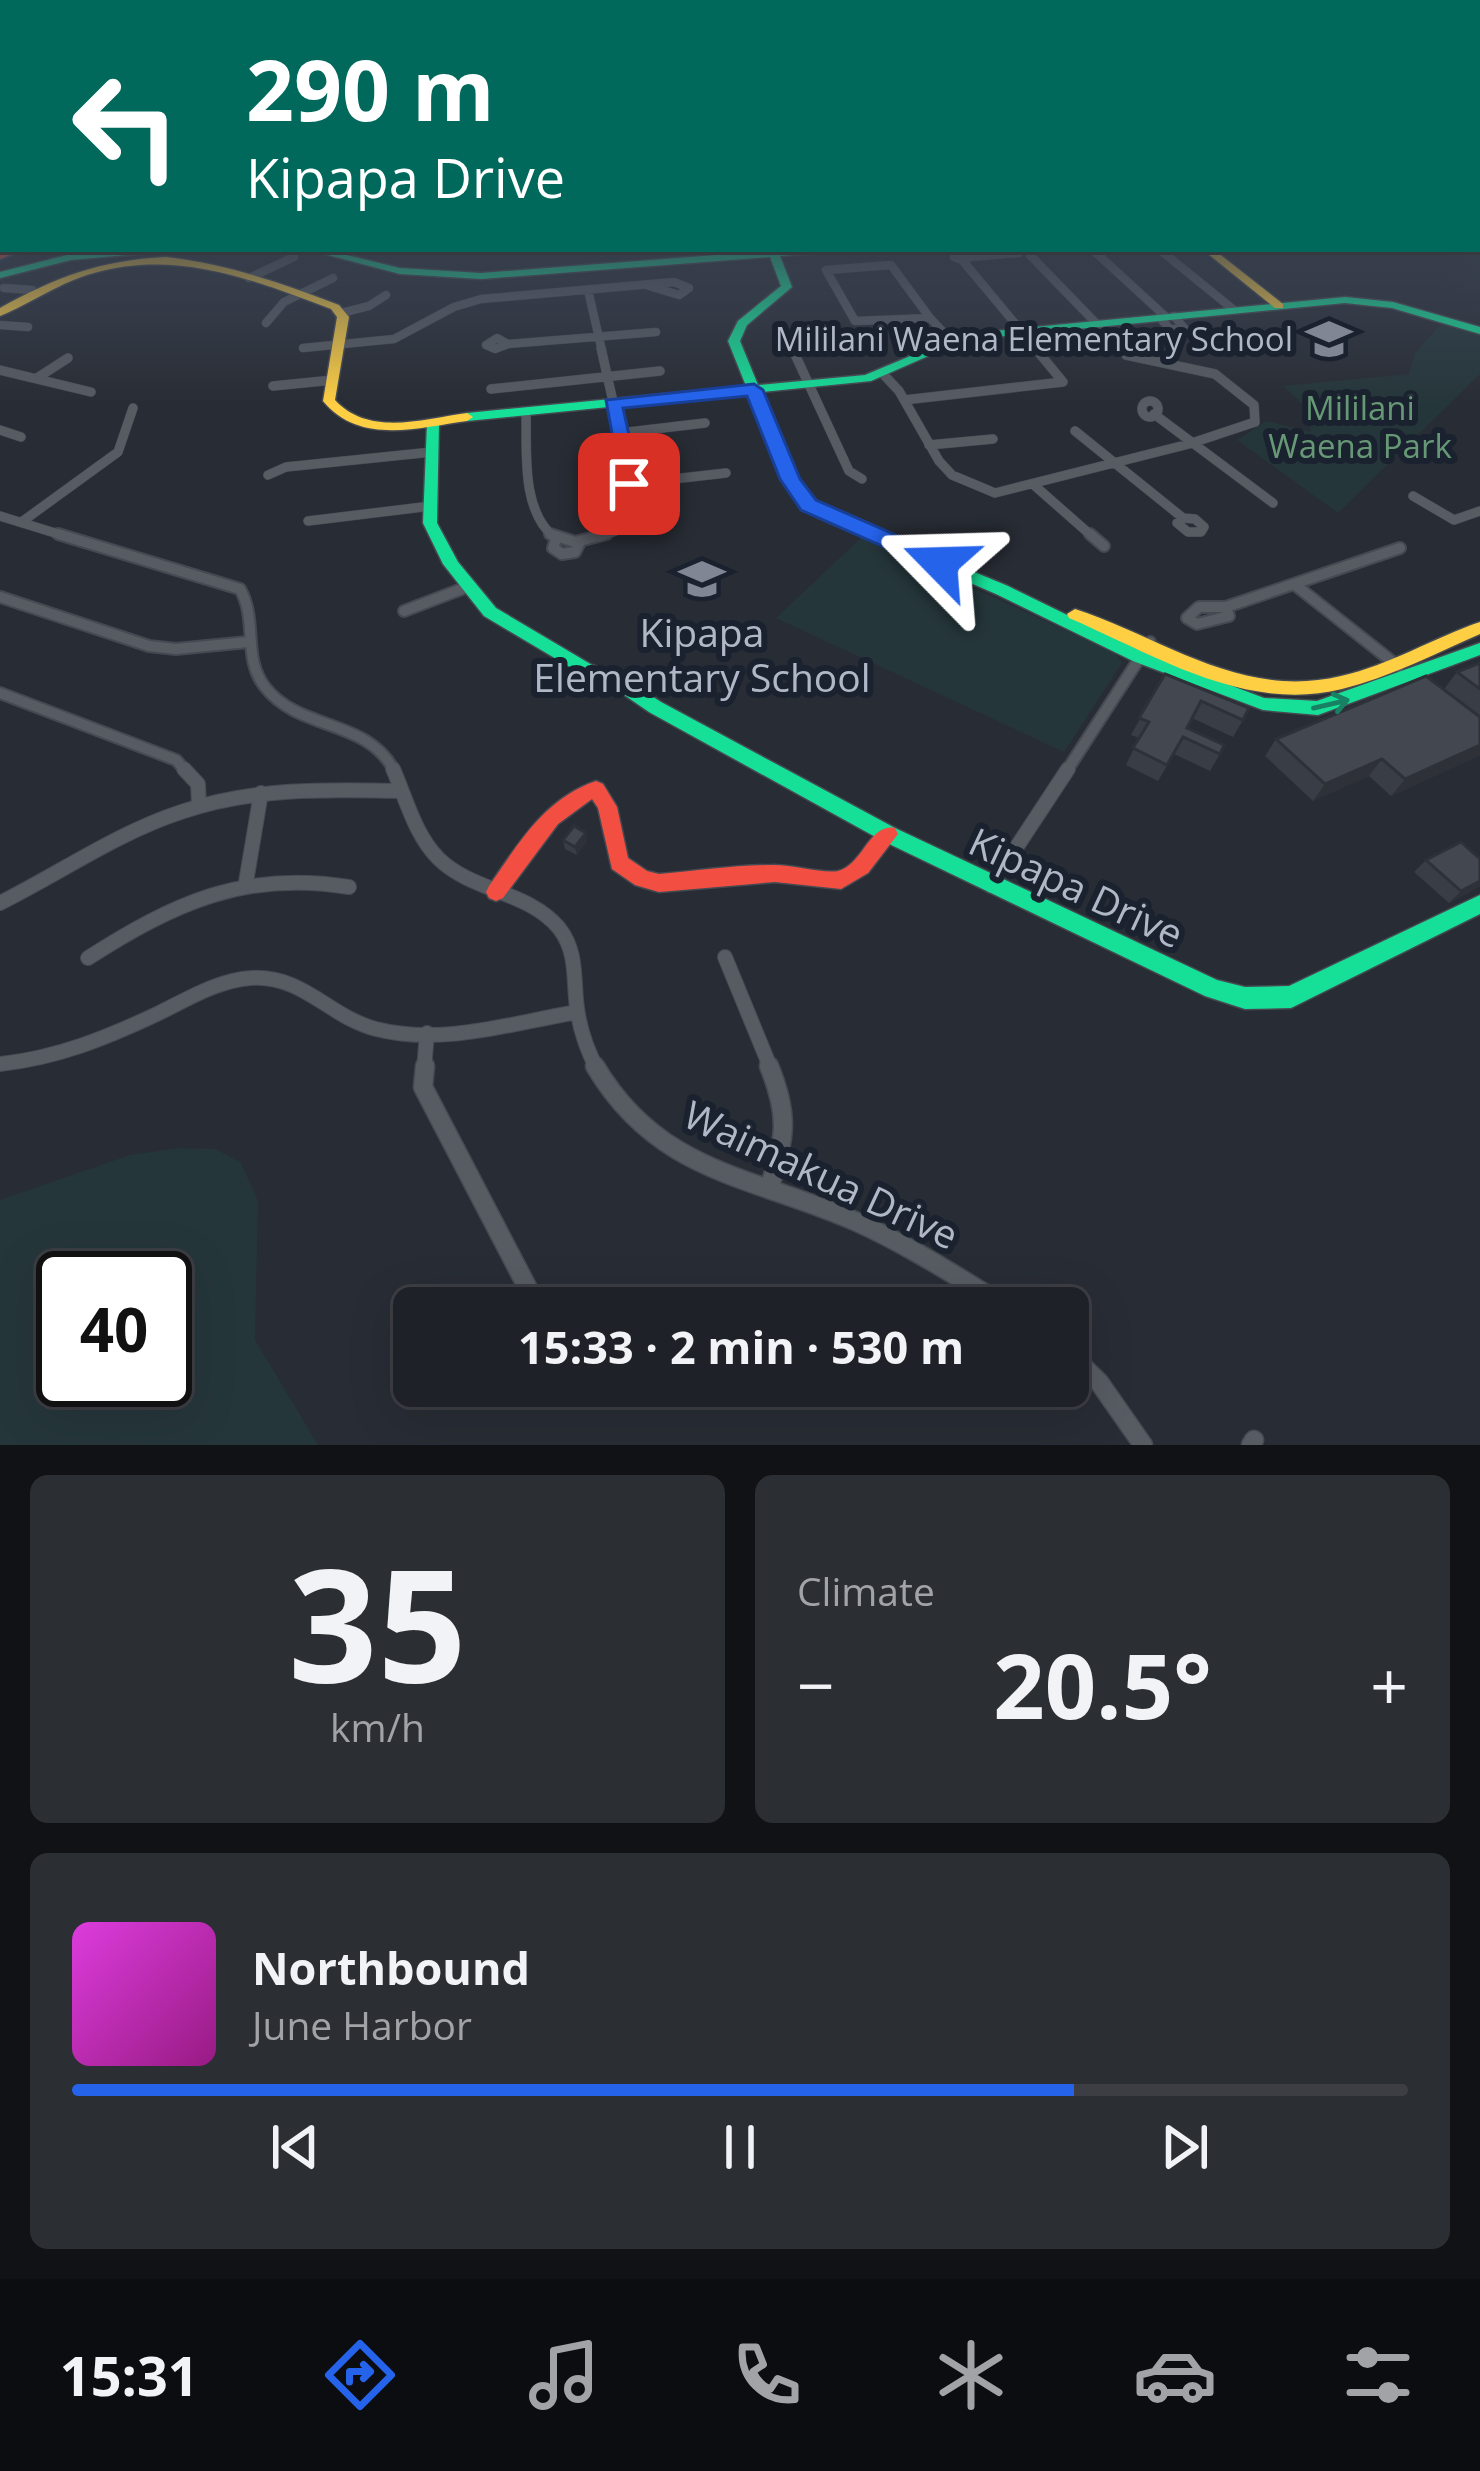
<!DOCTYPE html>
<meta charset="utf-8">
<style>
body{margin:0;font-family:"Open Sans",sans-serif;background:#2b2e33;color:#f1f3f6;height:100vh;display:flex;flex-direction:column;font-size:45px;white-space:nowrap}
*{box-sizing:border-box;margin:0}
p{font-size:39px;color:#a1a3a7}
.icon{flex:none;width:66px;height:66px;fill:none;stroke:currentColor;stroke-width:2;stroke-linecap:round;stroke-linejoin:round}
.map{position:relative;height:1445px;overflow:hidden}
.sheet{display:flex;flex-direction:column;gap:30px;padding:30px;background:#101215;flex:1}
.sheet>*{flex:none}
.top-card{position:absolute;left:0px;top:0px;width:1482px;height:252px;box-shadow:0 12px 48px #0002,0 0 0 3px #3c3e44;background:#00695c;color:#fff;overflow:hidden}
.speed{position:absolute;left:36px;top:1251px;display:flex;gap:24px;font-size:60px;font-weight:700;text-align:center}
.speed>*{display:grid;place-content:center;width:156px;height:156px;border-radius:50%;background:#1e2127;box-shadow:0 12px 48px #0002,0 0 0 3px #3c3e44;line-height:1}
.speed .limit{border:6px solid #111;border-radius:18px;background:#fff;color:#111}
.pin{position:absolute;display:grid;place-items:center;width:102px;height:102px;color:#fff;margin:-51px;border-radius:24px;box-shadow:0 6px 18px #0006}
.me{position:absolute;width:132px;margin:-66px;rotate:292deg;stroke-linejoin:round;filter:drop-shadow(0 0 9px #0008)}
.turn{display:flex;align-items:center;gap:42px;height:252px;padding:0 48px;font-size:54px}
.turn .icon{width:156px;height:156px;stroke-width:2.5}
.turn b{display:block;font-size:84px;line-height:102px}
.big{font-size:90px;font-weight:700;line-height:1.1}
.sheet .card{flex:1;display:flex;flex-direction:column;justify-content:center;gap:18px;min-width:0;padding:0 42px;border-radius:18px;background:#2b2e33}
.sheet .dial{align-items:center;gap:0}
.dial b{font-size:156px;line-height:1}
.song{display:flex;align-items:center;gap:36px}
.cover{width:144px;height:144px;border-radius:18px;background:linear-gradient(135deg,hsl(300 70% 55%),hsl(310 70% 35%))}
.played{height:12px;border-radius:6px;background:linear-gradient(90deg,#2563eb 75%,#3c3e44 75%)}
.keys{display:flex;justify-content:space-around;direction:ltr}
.heat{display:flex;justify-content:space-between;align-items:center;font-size:66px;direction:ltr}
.sheet .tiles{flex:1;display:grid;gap:30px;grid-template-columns:1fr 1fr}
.card:last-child{grid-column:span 2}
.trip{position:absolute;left:393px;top:1287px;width:696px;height:120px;border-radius:18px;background:#1e2127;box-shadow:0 12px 48px #0002,0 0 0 3px #3c3e44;font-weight:700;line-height:120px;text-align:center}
.menu{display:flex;height:192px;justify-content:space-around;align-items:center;background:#0c0d10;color:#a1a3a7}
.menu .icon{width:84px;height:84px}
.menu .current{color:#2563eb}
.menu b{font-size:54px;color:#f1f3f6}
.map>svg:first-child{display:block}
.green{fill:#25363a;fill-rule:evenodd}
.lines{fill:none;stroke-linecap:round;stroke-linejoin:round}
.street-far4-casing{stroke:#454951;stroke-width:9}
.street-far3-casing{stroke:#454951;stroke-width:10}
.street-far2-casing{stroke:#454951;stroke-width:14}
.street-far1-casing{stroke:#454951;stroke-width:16}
.street-casing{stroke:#454951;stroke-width:21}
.fast-casing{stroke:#454951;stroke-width:3}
.slow-casing{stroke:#454951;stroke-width:3}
.jam-casing{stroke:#454951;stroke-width:3}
.street-far4{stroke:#575b62;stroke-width:8}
.street-far3{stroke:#575b62;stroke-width:9}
.street-far2{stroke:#575b62;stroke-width:10}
.street-far1{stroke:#575b62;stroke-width:14}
.street{stroke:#575b62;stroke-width:18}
.fast{fill:#16e098;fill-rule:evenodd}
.slow{fill:#ffcf43;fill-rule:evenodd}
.jam{fill:#f24e42;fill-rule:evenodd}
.wall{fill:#393d45}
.shaded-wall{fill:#2e3238}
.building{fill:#424750;stroke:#2e3238;stroke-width:3}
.oneway{stroke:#188164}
.route{fill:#2563eb;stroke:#184099;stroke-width:3}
.labels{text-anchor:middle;stroke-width:12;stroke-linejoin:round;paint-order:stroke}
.far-poi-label{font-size:33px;fill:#b0b7c6;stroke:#1b222f;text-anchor:end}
.far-park-label{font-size:33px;fill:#679876;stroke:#1b222f}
.poi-label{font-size:39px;fill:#b0b7c6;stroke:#1b222f}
.street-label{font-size:39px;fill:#b0b7c6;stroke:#1b222f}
</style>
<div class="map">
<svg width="1480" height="1445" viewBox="0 0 1480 1445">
<rect width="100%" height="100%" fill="#282c34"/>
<path class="green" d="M1443 322 1480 333V374L1338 513 1237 440 1266 421 1311 432 1305 406 1283 386 1409 374 1415 353Z
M862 537 1115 653 1122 663 1064 752 776 618Z
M179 1148 216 1149 241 1163 258 1201 255 1340 318 1445H0V1200L130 1155ZM63 1278H165V1380H63Z"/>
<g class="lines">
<g class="street-far4-casing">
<path id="street-far4" d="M474 249H514
M1159 249 1234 310
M1093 250 1166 317
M1030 255 1123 351
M954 257H969L965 261Z
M969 257 1019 253
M963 261 1038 351
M891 265 930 318 855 321 826 270Z
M249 278 294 257
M4 288 32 290
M588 290 602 351
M341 313 369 306 386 295
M1159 317 1170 329H1185L1174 316
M930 318 950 339
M266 323 284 302 333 278
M0 325 28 327
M785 334 793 351
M497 338 508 344 495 349 486 345Z
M508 344 656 332
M303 348 394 339 454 307 481 299 674 282 689 288 679 295 646 285"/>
</g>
<g class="street-far3-casing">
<path id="street-far3" d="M792 348 849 471 862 479
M0 370 91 392
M884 375 899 391 939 461 952 475 995 493 1189 444 1255 422 1254 405 1215 374 1126 355 1120 348
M37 378 68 358
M273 386 333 380
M491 389 660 371
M904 400 1063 382 1035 348
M1142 409a8 8 0 1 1 16 0a8 8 0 1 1-16 0Z
M526 413C527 452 521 510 554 537
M1154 414 1273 503
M0 430 21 437
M1075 431 1183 518
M620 433 705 423
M929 445 993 439
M268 475 286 467 432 452
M629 484 726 473
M1035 486 1093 537
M1413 496 1454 520 1480 511
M0 516 68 537
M1183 518 1195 519 1204 527 1201 532H1188L1177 523Z
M23 521 118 452 133 408
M308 521 431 506
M599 537 640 522 601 348"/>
</g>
<g class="street-far2-casing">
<path id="street-far2" d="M58 534 240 589C258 620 242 658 265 687 300 732 368 718 395 772
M550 534 575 542 607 534
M1090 534 1104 546
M556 539 553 548 562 554 575 552 580 542
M1294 584 1399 667
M0 597 149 646 176 649 248 642
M1199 607H1226L1229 616 1197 624 1187 618Z
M1226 607 1400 548
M404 611 467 587
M0 693 176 760 187 772
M1066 772 1150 642"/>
</g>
<g class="street-far1-casing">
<path id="street-far1" d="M184 769 198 784 199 806
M393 769C406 798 415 836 439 859 473 892 528 891 559 928 578 952 573 980 577 1008 580 1030 587 1050 597 1069
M246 882 261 793
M991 886 1068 769
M0 903C60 873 117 833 181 812 251 788 325 789 399 791
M725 957 771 1069
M88 958C174 903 245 870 349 887
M0 1064C57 1058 106 1038 157 1014 186 1000 218 980 251 978 304 975 329 1017 376 1029 442 1046 513 1023 577 1012
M424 1069 427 1033"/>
</g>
<g class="street-casing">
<path id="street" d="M425 1066 423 1087 535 1302
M595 1066C659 1174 753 1176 857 1222 910 1246 959 1278 1009 1308
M769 1188C786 1138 789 1115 769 1066
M1068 1352 1099 1382 1143 1445
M1251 1445 1254 1440"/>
</g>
<g class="fast-casing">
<path id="fast" d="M0 226H3V232H0Z
M1479 230H1480V237H1479Z
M127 249H166L161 252 71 260 0 278V272L71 254Z
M305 249H322L400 268 481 273 768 251 767 249H840L835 252 780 256 792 287 747 325 740 341 758 385 865 375 963 334 1345 297 1393 302 1480 327V334L1392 308 1345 303 965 340 871 381 761 392 797 480 806 495 827 511 1008 586 1145 653 1264 698 1317 701 1480 643V655L1318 715 1263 710 1133 661 996 594 817 517 796 501 783 480 749 393 467 421 461 417 467 413 746 386 728 341 738 321 781 286 770 257 481 279 400 274Z
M433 419 439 423 437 523 458 562 496 608 592 665 616 673 661 702 895 828 1217 980 1245 987 1289 986 1480 895V914L1291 1008 1245 1009 1205 996 881 840 649 712 604 681 590 679 484 616 443 564 423 523 427 423Z"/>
</g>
<g class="slow-casing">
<path id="slow" d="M1202 249H1213L1283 304V308H1275Z
M166 257C227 264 282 283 339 305L349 317 335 400C369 437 423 419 467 413L473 417 467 421C417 428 359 445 323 401L337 317 331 309C255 280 176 249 94 273 60 282 32 303 0 316V308C56 277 101 260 166 257Z
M1075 609C1164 638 1241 700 1341 676 1390 665 1433 638 1480 622V634C1435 654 1390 677 1342 689 1245 713 1155 655 1069 618L1067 614Z"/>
</g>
<g class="jam-casing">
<path id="jam" d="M10 249H25L0 259V253Z
M596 781 603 784 617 807 628 858 647 871 659 874C696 871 735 865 772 865 789 864 824 874 838 871 863 865 869 823 895 828L898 834 868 873 841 889 775 882 659 892 635 885 612 869 598 808 592 799 558 824 503 898 496 901 489 898 486 892 489 886C519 843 544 799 596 781Z"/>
</g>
<use href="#street-far4" class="street-far4"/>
<use href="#street-far3" class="street-far3"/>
<use href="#street-far2" class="street-far2"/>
<use href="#street-far1" class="street-far1"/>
<use href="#street" class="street"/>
<use href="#fast" class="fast"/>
<use href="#slow" class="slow"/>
<use href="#jam" class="jam"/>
</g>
<path class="wall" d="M1480 663V755L1391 796 1369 776 1313 801 1265 756 1276 739 1480 717 1444 689 1457 672Z
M1165 674 1243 720 1233 737 1192 718 1187 728 1220 754 1210 771 1174 754 1158 781 1126 765 1139 738 1131 735Z
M563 840 587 841 577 855 565 849Z
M1426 860 1480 886 1449 903 1414 872Z"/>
<path class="shaded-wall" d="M1480 745V755L1391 796 1405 779Z
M1382 759 1369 776 1313 801 1325 784Z
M586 833 587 841 577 855 575 847Z
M1480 881V886L1449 903 1461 891Z"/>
<path class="building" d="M1480 663V689L1457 672Z
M1165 674 1249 708 1243 720 1201 701 1187 728 1224 745 1220 754 1183 737 1167 765 1133 748 1149 722 1139 718Z
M1426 676 1480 717V745L1405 779 1382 759 1325 784 1276 739Z
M574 826 586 833 575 847 563 840Z
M1461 842 1480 859V881L1461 891 1426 860Z"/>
<defs><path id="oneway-shaft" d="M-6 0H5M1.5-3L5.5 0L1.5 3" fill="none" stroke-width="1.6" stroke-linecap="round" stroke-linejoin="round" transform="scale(3)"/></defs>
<use class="oneway" href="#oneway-shaft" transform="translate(1331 704) rotate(-13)"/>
<linearGradient id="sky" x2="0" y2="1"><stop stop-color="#16181d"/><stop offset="0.5" stop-color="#424b5c"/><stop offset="1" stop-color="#424b5c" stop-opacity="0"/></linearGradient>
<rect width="1480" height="406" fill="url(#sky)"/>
<path class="route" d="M754 384 763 390 800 479 816 500 948 558V568H932L801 510 780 479 747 396 623 408 640 484 637 489H622L606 400Z"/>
<defs>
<g id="school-bare" transform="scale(3.6)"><path d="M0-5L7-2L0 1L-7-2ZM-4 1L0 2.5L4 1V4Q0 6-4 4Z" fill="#808693" stroke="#1b222f" stroke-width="2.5" paint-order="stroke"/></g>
</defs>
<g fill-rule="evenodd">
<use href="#school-bare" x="1329" y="339"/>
<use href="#school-bare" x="702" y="579"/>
</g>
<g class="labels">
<g class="far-poi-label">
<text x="1293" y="351">Mililani Waena Elementary School</text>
</g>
<g class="far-park-label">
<text x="1360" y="420">Mililani<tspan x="1360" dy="38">Waena Park</tspan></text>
</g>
<g class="poi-label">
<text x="702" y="647">Kipapa<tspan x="702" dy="45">Elementary School</tspan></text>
</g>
<g class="street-label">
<text transform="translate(1076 888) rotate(25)" y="14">Kipapa Drive</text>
<text transform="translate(821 1175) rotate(25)" y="14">Waimakua Drive</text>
</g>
</g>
</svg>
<div class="speed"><div class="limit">40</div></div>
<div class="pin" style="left:629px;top:484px;background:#d93025"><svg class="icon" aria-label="arrive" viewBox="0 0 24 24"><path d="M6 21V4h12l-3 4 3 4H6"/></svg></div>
<svg class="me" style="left:940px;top:563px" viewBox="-20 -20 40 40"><path d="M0-17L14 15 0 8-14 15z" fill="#2563eb" stroke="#fff" stroke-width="4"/></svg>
<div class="trip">15:33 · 2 min · 530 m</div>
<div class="top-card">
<div class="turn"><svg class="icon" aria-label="left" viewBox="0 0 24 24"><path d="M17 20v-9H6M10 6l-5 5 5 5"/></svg><div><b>290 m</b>Kipapa Drive</div></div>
</div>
</div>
<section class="sheet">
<div class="tiles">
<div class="card dial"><b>35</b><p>km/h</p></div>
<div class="card"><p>Climate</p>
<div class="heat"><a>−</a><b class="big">20.5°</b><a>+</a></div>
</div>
<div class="card">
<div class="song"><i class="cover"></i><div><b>Northbound</b><p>June Harbor</p></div></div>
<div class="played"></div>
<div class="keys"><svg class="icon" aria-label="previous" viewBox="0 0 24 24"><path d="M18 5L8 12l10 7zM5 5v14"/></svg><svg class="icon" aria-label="pause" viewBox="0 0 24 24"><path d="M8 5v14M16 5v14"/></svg><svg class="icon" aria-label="next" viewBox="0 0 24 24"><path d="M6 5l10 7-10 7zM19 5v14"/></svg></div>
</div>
</div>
</section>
<nav class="menu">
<b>15:31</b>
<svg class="icon current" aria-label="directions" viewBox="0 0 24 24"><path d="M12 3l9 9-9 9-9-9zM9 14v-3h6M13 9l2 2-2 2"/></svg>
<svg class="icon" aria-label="music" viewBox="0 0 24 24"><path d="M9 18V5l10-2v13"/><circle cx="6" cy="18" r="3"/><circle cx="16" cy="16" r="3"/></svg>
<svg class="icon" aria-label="phone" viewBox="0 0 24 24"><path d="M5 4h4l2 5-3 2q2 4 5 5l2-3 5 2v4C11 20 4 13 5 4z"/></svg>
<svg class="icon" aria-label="climate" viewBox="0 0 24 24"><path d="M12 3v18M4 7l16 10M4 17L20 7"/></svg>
<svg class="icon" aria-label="car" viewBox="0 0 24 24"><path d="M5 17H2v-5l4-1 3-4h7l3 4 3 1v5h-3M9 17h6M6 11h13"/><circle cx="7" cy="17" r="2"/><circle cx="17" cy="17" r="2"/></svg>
<svg class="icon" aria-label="filters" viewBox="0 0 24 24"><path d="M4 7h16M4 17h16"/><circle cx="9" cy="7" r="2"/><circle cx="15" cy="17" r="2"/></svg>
</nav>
